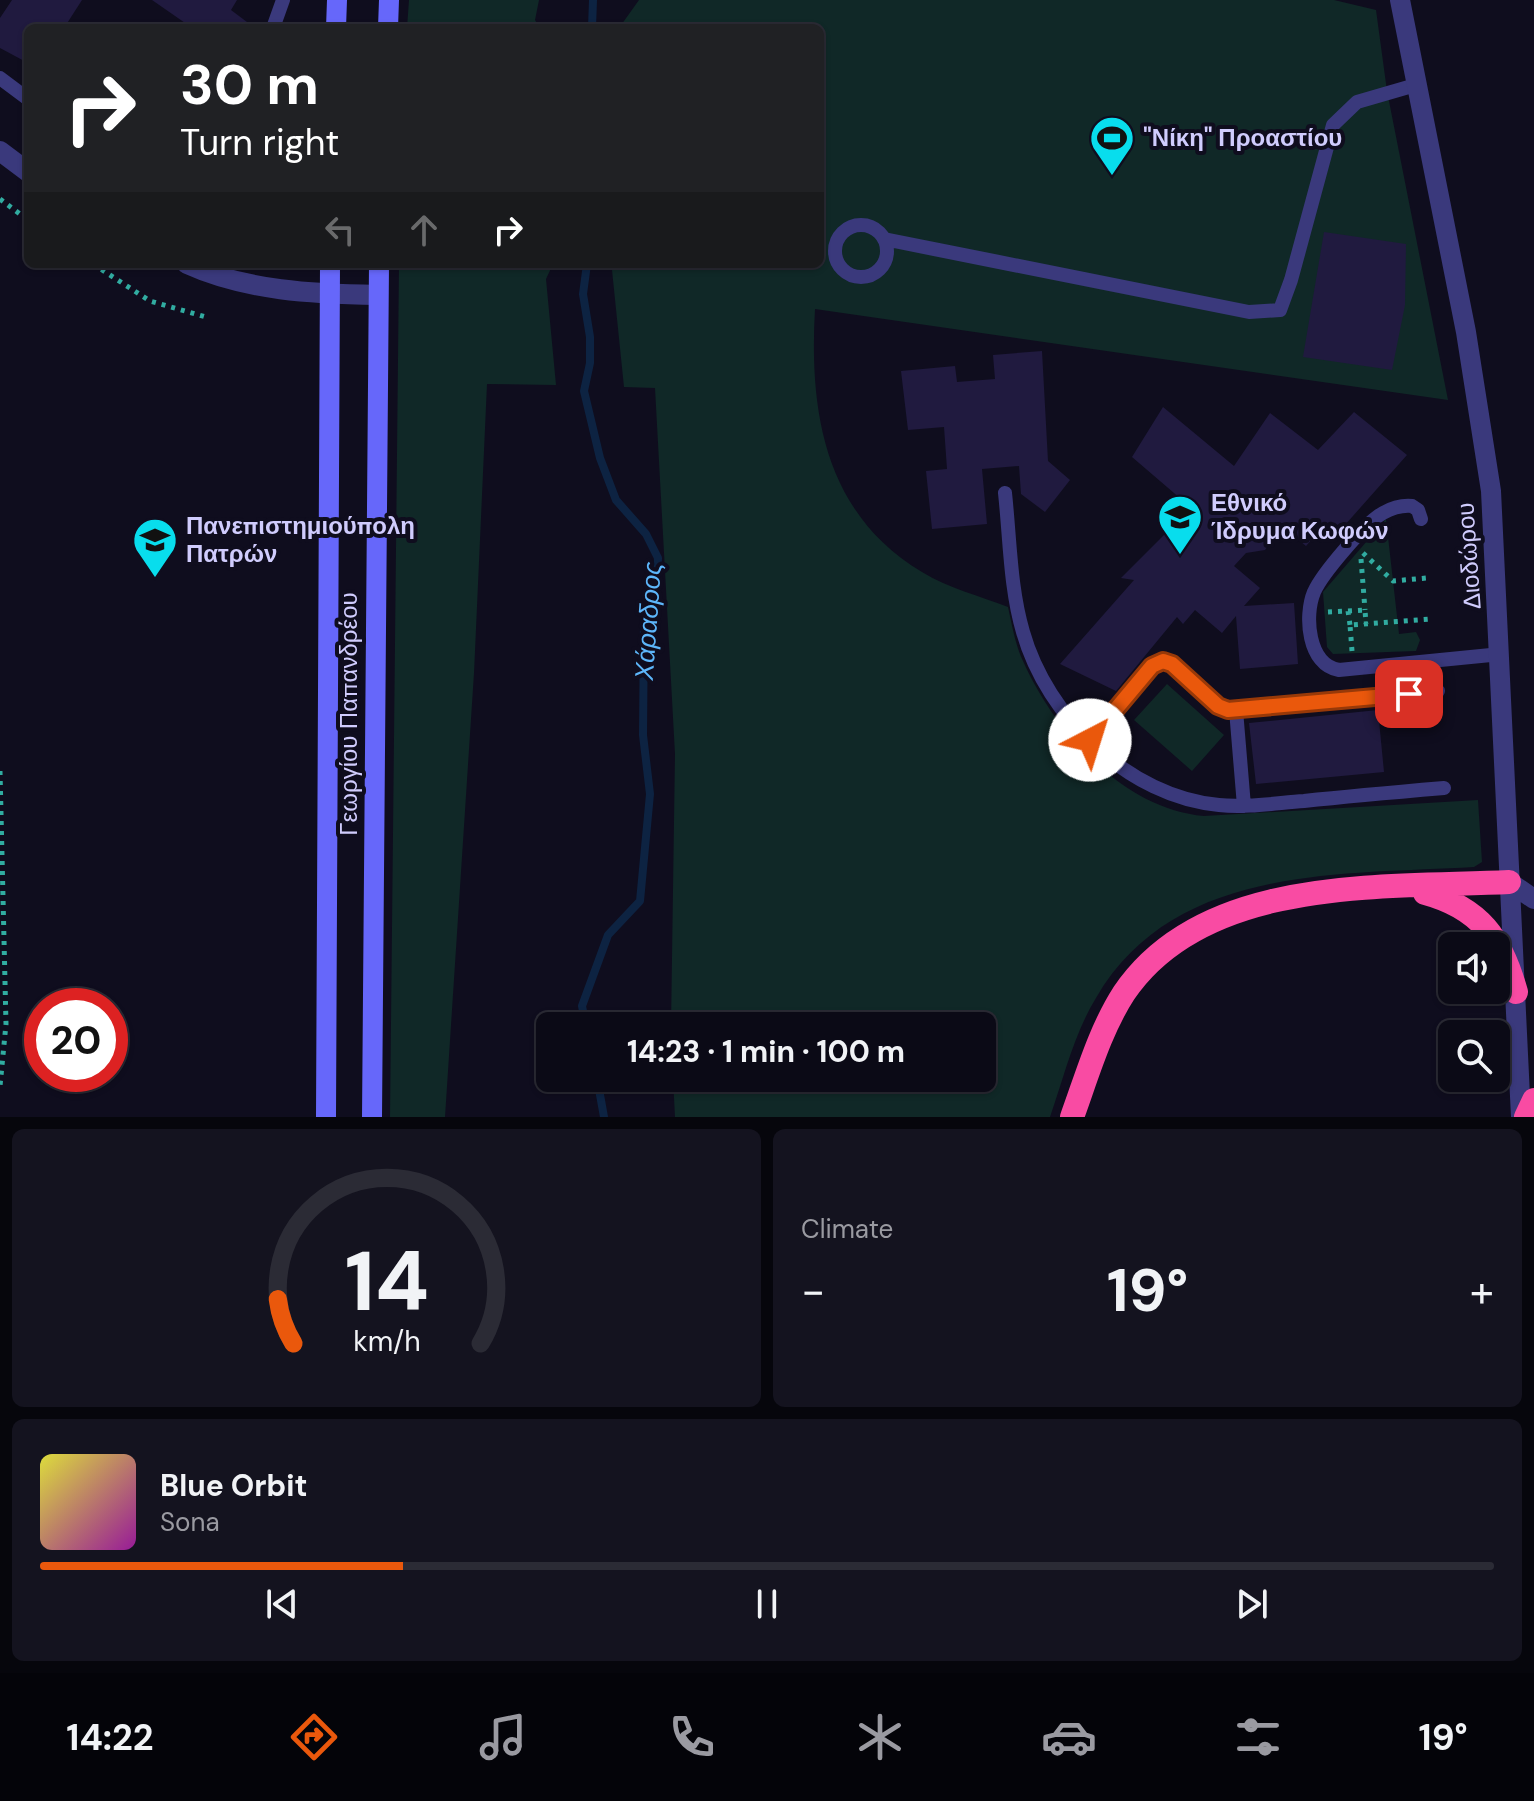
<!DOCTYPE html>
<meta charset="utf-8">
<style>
body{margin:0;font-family:"DM Sans",sans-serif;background:#14131f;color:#f1f3f6;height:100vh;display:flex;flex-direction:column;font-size:30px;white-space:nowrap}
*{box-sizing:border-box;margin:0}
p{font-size:26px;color:#9a9aa1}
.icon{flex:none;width:44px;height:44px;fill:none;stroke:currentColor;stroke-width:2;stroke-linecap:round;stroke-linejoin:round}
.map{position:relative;height:1117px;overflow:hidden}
.details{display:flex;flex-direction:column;gap:12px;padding:12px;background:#06060c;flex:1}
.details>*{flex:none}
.banner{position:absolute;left:24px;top:24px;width:800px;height:244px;border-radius:12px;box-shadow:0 2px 6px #0004,0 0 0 2px #2b2b35;background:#202124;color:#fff;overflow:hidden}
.fabs{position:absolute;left:1438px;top:932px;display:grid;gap:16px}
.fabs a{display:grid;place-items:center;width:72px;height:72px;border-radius:12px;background:#0b0a16;box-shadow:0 2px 6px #0004,0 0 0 2px #2b2b35;font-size:40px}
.speed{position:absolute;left:24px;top:988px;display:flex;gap:16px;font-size:40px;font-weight:700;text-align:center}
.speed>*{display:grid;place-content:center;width:104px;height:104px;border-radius:50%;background:#0b0a16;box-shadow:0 2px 6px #0004,0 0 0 2px #2b2b35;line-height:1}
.speed .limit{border:12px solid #d22;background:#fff;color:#111}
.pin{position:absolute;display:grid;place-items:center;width:68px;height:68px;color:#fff;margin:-34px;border-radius:16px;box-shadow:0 4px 12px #0006}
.me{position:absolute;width:88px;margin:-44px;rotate:40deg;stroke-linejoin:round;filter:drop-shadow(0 0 6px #0008)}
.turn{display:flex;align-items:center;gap:28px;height:168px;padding:0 24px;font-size:36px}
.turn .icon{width:104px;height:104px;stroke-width:2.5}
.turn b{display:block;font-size:56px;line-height:68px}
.lanes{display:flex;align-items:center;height:76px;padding:0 24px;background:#0003;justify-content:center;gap:40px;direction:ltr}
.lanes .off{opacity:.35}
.big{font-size:60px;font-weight:700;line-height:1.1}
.details .widget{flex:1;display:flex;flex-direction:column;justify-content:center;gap:12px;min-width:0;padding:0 28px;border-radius:12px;background:#14131f}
.details .dial{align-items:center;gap:0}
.dial svg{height:208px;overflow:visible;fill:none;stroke:#2b2b35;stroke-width:7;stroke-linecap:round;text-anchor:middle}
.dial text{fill:#f1f3f6;stroke:none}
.song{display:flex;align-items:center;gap:24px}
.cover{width:96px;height:96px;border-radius:12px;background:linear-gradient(135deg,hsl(60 70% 55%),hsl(300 70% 35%))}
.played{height:8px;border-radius:4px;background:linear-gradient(90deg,#ea580c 25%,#2b2b35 25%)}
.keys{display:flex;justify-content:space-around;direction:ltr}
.heat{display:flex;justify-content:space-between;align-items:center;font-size:44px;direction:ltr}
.details .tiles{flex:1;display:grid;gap:12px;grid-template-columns:1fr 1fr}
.widget:last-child{grid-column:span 2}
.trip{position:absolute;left:536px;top:1012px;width:460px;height:80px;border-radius:12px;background:#0b0a16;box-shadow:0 2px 6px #0004,0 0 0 2px #2b2b35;font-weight:700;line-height:80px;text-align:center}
.menu{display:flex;height:128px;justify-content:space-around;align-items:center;background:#040409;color:#9a9aa1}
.menu .icon{width:56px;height:56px}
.menu .on{color:#ea580c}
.menu b{font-size:36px;color:#f1f3f6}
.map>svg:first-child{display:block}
.green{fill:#102827}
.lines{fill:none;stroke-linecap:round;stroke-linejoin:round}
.stream{stroke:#0d2342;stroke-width:8}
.building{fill:#201a3f}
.path{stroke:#31aca1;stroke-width:5;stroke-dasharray:4 6;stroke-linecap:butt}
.service{stroke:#3a397c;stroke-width:14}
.tertiary{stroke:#3a397c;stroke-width:20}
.secondary{stroke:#6667fa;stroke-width:20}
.motorway{stroke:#f94ba3;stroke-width:24}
.route-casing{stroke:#983908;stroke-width:20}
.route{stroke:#ea580c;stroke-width:14}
.labels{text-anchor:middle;stroke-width:8;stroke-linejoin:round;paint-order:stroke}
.poi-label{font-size:24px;font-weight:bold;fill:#d0ccfd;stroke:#0f0d1e;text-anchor:start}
.street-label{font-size:24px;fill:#d0ccfd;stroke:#0f0d1e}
.water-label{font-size:26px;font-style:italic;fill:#5db6fa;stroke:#0f0d1e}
</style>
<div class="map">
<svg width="1534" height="1117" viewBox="0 0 1534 1117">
<rect width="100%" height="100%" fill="#0f0d1e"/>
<path class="green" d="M409 0H539L535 20 540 28H407Z
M639 0H1334L1376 10 1387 91 1448 400 815 309C809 413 825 514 922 572 948 588 980 596 1008 607 1012 625 1015 644 1023 661 1054 731 1123 809 1204 816L1478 800 1482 862 1474 867C1340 875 1174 864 1096 998 1074 1034 1064 1077 1050 1117H675L673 1078H982V1026H671L675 754 655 388 624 387 612 270 613 264H820V28H619Z
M399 264H553L546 279 556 385 487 384 474 673 445 1117H390Z
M1386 519 1399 634 1416 632 1420 640 1416 651 1333 654 1327 647 1323 592Z
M1167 684 1224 735 1192 771 1134 720Z"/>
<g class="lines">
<path class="stream" d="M592 28 593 0
M586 1026 582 1006 608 935 640 901 650 794 643 735 644 621 657 582 658 558 646 534 616 500 600 458 584 391 590 363V337L583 294 587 264
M597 1078 604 1117"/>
</g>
<path class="building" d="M12 0H82L64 28H28V63L0 48V18Z
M152 0H237L231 10 255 28H186L188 25Z
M1324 232 1406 244 1405 305 1392 370 1303 357Z
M1042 351 1048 461 1070 480 1045 512 1021 494 1019 466 982 469 987 524 932 529 926 471 947 469 944 427 908 430 901 371 955 366 957 382 995 379 993 355Z
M1163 407 1234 466 1270 413 1318 450 1354 412 1407 455 1337 534 1322 528 1306 546 1283 527 1265 550 1246 553 1234 566 1260 588 1244 606 1294 603 1298 664 1240 669 1236 616 1222 633 1195 610 1183 624 1177 617 1116 691 1060 664 1134 580 1121 578 1176 523 1185 529 1195 511 1132 457Z
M1378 710 1384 772 1256 784 1249 723Z"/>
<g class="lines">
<path class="path" d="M0 199 28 220
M93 264 150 301 206 317
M1363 553 1393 581 1427 578
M1361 559 1365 610
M1348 611 1365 610 1366 624
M1328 612 1348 611 1350 625
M1352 651 1350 625 1431 619
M0 771 6 1024 0 1086"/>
<path class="service" d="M273 28 283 0
M0 78 28 99
M835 251a26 26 0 1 1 52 0a26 26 0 1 1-52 0Z
M884 239 1249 312 1280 310 1291 280 1333 125 1357 102 1419 84
M1005 493C1010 539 1010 588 1023 632 1047 717 1129 797 1219 805 1247 808 1276 803 1304 801 1351 796 1397 792 1444 788
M1421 519 1418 510 1412 506C1402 505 1392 508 1383 513 1365 523 1322 574 1314 592 1304 616 1308 665 1339 670L1501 654
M1236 710 1244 806
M1090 740 1152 666 1163 661 1172 664 1218 706 1232 710 1438 691"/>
<path class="tertiary" d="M1400 0 1466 332 1491 491 1521 1117
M0 151 28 172
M187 264C246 291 314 294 378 295
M1509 882 1534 899"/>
<path class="secondary" d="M336 28 337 0
M388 28 389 0
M326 1117 330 264
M372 1117 379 264"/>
<path class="motorway" d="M1425 893C1480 908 1501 938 1516 992
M1072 1117C1087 1076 1100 1030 1124 993 1204 875 1384 888 1509 882
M1526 1117 1534 1100"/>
</g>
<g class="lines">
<g class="route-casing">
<path id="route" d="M1090 740 1152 666 1163 661 1172 664 1218 706 1228 710 1409 694"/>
</g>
<use href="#route" class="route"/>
</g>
<defs>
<g id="stadium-pin" transform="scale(2.3)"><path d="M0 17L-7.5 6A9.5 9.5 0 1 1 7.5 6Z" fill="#08dded" stroke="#0f0d1e"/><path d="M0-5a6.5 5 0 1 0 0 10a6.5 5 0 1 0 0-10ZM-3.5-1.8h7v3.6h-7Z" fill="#111"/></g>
<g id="school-pin" transform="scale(2.3)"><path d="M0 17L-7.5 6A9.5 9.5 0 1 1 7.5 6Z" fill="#08dded" stroke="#0f0d1e"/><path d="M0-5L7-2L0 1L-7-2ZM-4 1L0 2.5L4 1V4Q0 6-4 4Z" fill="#111"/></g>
<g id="university-pin" transform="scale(2.3)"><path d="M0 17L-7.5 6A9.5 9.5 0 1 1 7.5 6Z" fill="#08dded" stroke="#0f0d1e"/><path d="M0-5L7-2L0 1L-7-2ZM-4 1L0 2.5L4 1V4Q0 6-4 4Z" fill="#111"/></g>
</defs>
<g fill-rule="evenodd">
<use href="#stadium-pin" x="1112" y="138"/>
<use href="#school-pin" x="1180" y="517"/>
<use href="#university-pin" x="155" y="540"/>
</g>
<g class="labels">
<g class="poi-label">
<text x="1143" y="146">"Νίκη" Προαστίου</text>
<text x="1211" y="511">Εθνικό<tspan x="1211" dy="28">Ίδρυμα Κωφών</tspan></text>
<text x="186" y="534">Πανεπιστημιούπολη<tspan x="186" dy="28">Πατρών</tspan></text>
</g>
<g class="street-label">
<text transform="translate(1469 556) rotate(-94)" y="8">Διοδώρου</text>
<text transform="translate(349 714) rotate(-90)" y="8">Γεωργίου Παπανδρέου</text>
</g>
<g class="water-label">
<text transform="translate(648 621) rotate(-86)" y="9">Χάραδρος</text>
</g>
</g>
</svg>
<div class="fabs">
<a><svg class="icon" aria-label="sound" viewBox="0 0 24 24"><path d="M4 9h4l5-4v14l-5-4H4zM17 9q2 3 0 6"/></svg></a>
<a><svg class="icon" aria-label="search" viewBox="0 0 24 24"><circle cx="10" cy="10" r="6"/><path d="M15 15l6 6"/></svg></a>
</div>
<div class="speed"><div class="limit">20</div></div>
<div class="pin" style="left:1409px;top:694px;background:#d93025"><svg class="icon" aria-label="arrive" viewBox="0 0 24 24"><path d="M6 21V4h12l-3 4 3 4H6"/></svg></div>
<svg class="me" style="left:1090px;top:740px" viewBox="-20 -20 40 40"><circle r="19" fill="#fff"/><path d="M0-13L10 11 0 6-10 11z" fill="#ea580c"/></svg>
<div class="trip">14:23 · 1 min · 100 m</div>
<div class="banner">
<div class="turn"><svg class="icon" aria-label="right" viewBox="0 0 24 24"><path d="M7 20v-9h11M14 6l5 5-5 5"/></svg><div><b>30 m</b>Turn right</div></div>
<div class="lanes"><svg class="icon off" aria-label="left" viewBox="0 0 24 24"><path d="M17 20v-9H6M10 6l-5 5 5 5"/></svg><svg class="icon off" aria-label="ahead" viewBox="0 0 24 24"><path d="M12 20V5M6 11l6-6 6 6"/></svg><svg class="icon" aria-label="right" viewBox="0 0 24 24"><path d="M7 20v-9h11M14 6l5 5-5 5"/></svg></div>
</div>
</div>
<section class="details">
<div class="tiles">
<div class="widget dial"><svg viewBox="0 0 100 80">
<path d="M14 69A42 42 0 1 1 86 69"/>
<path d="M14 69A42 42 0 0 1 8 52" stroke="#ea580c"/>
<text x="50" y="56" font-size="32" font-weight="700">14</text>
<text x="50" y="72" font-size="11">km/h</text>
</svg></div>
<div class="widget"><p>Climate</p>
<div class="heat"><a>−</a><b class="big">19°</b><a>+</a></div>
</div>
<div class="widget">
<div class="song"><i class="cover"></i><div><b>Blue Orbit</b><p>Sona</p></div></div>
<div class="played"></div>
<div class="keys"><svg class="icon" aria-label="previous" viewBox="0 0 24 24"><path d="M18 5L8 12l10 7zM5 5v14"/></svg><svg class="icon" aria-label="pause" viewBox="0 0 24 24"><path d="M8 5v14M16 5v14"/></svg><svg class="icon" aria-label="next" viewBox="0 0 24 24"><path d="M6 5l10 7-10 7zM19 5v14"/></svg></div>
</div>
</div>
</section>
<nav class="menu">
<b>14:22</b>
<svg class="icon on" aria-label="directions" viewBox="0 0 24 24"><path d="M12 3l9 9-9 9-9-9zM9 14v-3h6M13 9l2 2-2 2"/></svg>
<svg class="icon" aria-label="music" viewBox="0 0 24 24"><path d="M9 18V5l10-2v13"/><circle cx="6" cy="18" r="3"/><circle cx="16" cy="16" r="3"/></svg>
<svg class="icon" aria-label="phone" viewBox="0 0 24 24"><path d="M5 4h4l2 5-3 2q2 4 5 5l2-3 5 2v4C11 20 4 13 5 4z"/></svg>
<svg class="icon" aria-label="climate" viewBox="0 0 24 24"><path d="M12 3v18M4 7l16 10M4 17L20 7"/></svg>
<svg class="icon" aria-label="car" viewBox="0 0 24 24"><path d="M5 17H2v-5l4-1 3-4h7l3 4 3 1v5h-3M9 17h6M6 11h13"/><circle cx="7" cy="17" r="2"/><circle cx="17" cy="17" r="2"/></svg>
<svg class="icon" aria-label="filters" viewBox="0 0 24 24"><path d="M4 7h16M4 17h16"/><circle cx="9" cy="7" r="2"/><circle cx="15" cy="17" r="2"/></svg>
<b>19°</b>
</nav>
